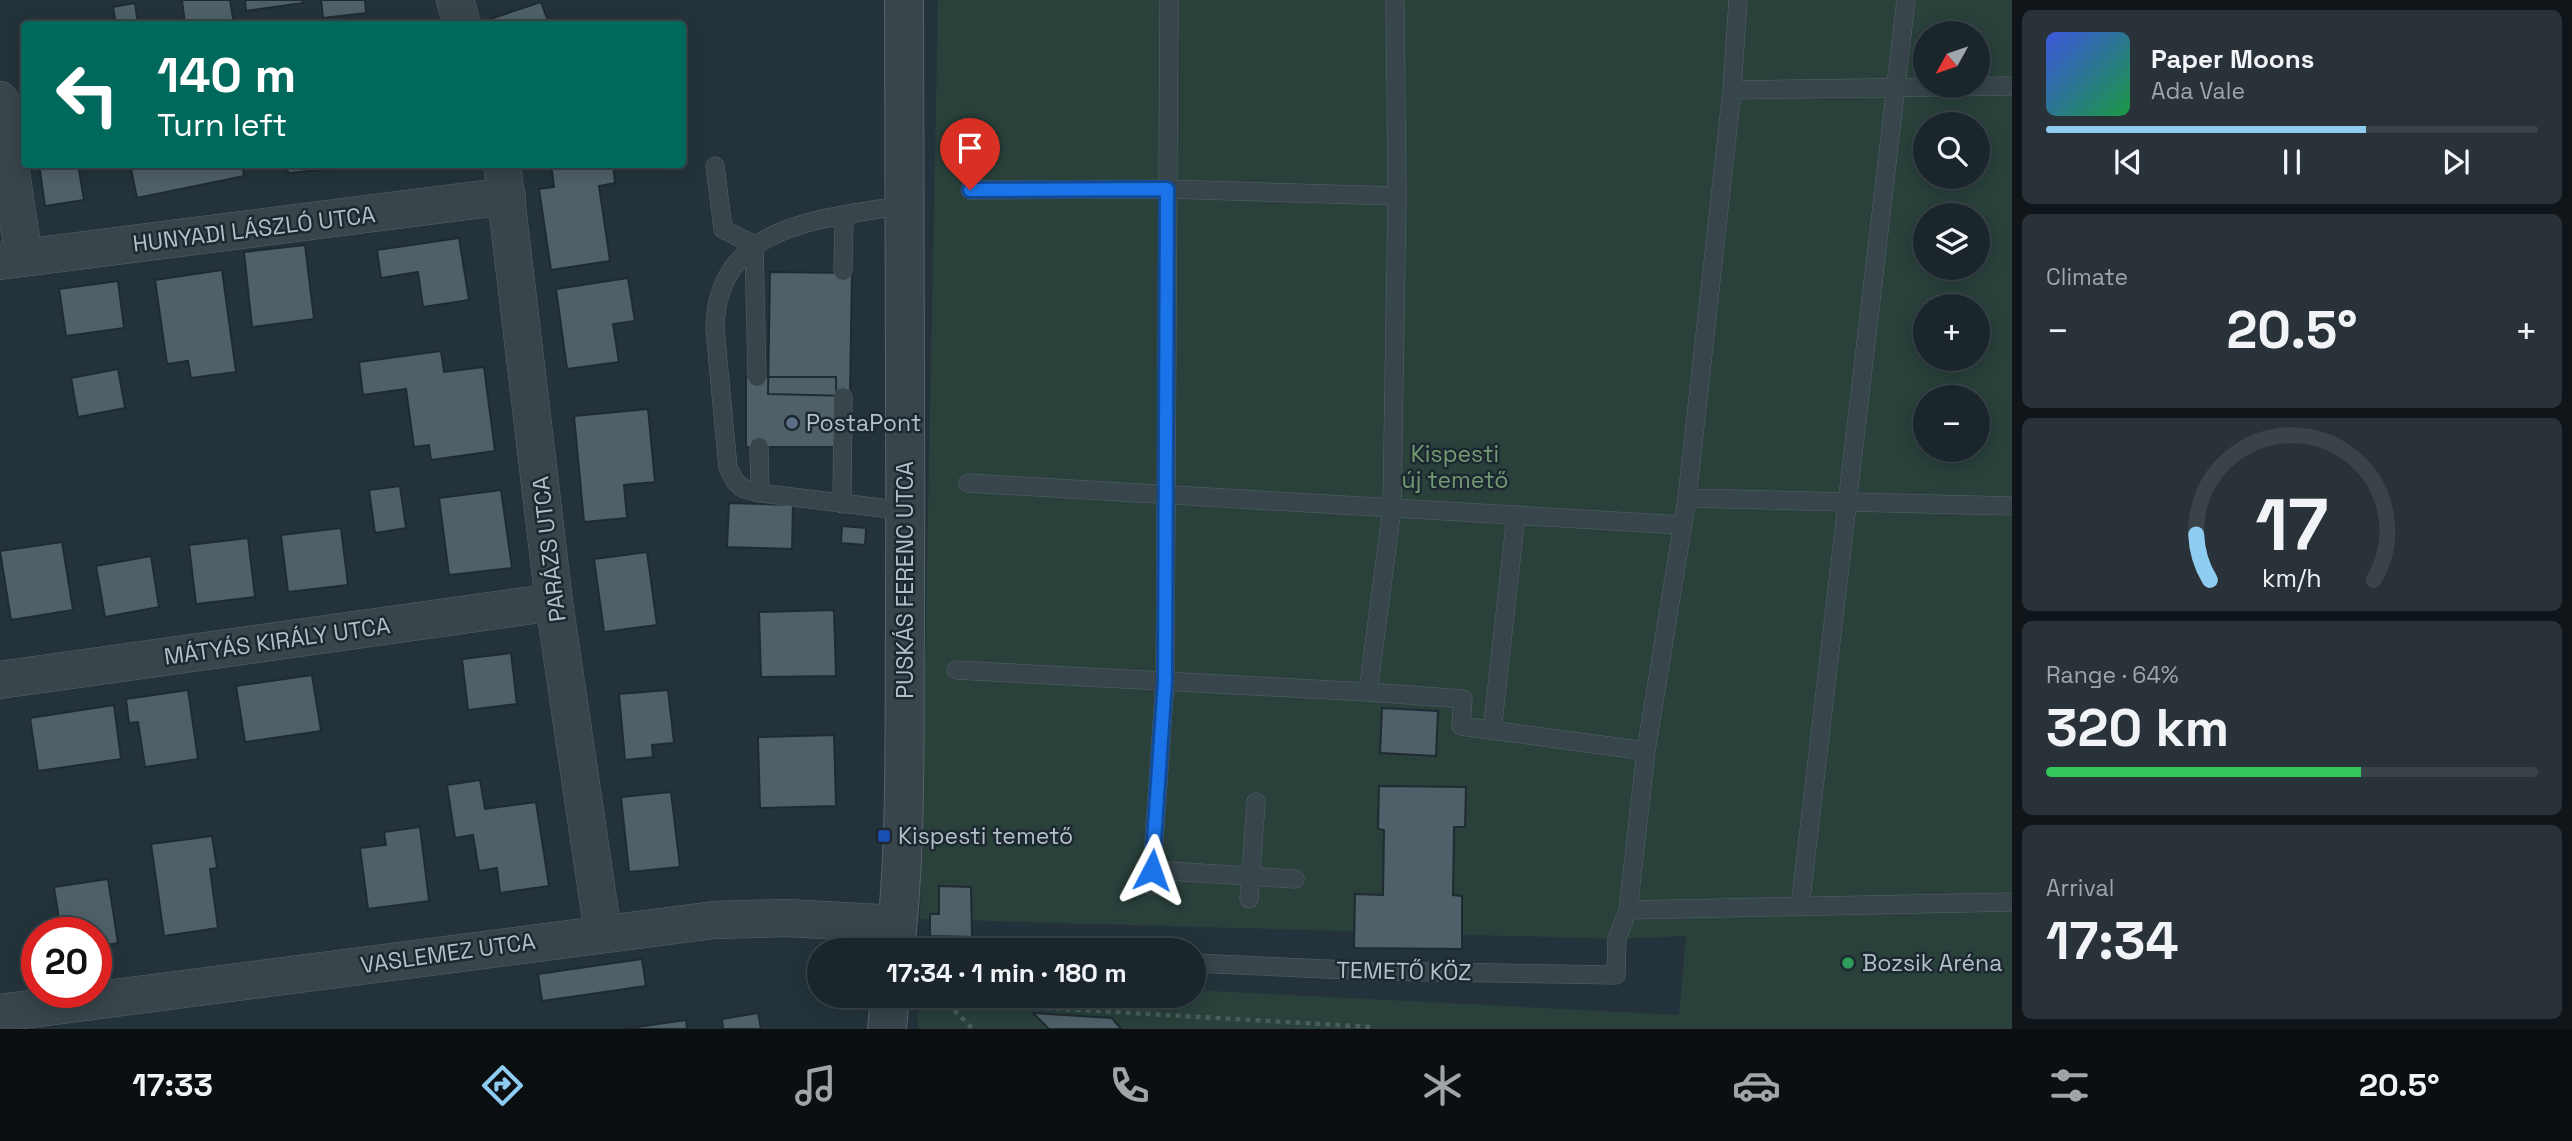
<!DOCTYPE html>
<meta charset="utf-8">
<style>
body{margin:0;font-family:"Space Grotesk",sans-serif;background:#283238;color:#f1f3f6;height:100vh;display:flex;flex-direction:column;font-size:26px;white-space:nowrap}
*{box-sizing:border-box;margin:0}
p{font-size:23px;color:#a0a5a9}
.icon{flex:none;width:38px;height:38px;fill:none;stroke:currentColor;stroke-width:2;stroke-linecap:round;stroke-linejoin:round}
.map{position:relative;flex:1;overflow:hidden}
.details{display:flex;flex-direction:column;gap:10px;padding:10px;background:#0f1518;width:560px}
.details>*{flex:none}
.banner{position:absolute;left:21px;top:21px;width:665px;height:147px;border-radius:7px;box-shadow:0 4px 18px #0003,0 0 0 2px #394348;background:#00695c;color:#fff;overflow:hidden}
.needle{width:46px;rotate:230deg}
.buttons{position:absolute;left:1913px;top:21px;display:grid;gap:14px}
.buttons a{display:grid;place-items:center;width:77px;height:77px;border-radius:50%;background:#1b262c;box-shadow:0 4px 18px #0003,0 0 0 2px #394348;font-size:35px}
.speed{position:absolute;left:21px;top:917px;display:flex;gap:14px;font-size:35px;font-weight:700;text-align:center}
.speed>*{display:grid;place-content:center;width:91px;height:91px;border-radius:50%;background:#1b262c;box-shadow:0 4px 18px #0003,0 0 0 2px #394348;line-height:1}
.speed .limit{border:10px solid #d22;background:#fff;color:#111}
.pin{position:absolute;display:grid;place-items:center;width:60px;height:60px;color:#fff;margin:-72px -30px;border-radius:50% 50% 50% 0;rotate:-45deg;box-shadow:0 0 7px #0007}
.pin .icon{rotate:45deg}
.me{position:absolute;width:77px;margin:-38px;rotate:4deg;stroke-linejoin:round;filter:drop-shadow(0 0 5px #0008)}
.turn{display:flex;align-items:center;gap:24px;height:147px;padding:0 21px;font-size:32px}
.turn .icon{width:91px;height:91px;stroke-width:2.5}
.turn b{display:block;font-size:49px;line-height:60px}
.big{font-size:52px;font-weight:800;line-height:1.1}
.details .tile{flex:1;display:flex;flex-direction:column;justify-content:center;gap:10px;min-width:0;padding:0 24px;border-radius:10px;background:#283238}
.details .dial{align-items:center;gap:0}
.dial svg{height:182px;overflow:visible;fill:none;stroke:#394348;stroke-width:7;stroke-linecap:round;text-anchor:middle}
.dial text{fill:#f1f3f6;stroke:none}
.song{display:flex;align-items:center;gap:21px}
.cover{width:84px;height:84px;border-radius:10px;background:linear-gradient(135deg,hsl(230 70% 55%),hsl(140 70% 35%))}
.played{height:7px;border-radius:4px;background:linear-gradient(90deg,#8eccf1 65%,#394348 65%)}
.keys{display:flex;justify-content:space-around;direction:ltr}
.heat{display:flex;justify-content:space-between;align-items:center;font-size:38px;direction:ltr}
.charge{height:10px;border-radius:5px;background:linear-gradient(90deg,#34c759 64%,#394348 0)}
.trip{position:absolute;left:807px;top:938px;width:399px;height:70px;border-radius:35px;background:#1b262c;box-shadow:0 4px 18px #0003,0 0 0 2px #394348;font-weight:800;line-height:70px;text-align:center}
.menu{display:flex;height:112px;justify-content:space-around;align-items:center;background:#0b0f12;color:#a0a5a9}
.menu .icon{width:49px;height:49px}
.menu .selected{color:#8eccf1}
.menu b{font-size:32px;color:#f1f3f6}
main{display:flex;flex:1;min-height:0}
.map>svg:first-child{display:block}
.green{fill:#29403b;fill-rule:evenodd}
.building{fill:#506069;stroke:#1f2b32;stroke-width:2}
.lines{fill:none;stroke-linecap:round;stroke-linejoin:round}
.service-casing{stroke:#566269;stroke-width:19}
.minor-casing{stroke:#566269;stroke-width:38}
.tertiary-casing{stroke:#566269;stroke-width:40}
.path{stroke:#485d5a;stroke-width:4.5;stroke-dasharray:5 5;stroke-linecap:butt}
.service{stroke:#38454b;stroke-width:18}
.minor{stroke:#38454b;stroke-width:37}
.tertiary{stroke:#38454b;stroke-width:38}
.route-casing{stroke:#114b97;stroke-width:18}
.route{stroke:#1a73e8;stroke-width:12}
.service-dot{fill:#5c6f8a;stroke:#1d2930;stroke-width:2.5}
.transit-dot{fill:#1a4fb4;stroke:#1d2930;stroke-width:2.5}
.leisure-dot{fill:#2e9e5b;stroke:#1d2930;stroke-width:2.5}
.labels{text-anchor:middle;stroke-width:5;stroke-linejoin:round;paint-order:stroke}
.street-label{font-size:23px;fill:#b4bfc7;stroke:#1d2930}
.poi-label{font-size:23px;fill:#b4bfc7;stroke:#1d2930;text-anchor:start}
.park-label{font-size:23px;fill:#739b73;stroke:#1d2930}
</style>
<main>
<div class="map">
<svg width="2012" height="1029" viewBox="0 0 2012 1029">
<rect width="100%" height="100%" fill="#24333b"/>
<path class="green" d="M938 0H2012V1029H918V996H1194V990L1679 1015 1686 936 1617 939 920 919ZM1925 33H1978V86H1925ZM1925 124H1978V177H1925ZM1925 215H1978V268H1925ZM1925 306H1978V359H1925ZM1925 397H1978V450H1925Z"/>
<path class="building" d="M182 0H230L234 24H185Z
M245 0H303V3L246 11Z
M321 0H365L366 13 323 18Z
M541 2 549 24H492L490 19Z
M135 3 138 24H116L113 7Z
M39 164H78L84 200 45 206Z
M130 164H242L244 176 137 198Z
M287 164H340V168L288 173Z
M551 164H613L615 183 599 186 610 261 551 270 539 189 554 187Z
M459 238 469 300 423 307 418 272 381 278 377 250Z
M305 245 314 319 252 327 244 252Z
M222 270 236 372 191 378 188 361 167 364 155 280Z
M770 272 852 273 850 396 768 394Z
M628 278 635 321 613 324 619 362 567 369 556 289Z
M118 281 124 328 66 336 59 289Z
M441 351 444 372 484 367 495 451 431 460 429 445 414 447 406 389 363 395 359 362Z
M118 369 125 408 78 417 71 378Z
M746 377H836L837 447H746Z
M648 409 655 482 624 485 627 518 584 522 574 416Z
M400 486 406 528 375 533 369 490Z
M501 490 512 568 449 575 439 498Z
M729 503 793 505 792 549 727 547Z
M842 526 866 528 865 545 841 543Z
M341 528 348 585 288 592 281 535Z
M248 538 255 597 196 604 189 545Z
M62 542 73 610 11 620 0 551Z
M647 552 657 625 604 632 594 559Z
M151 556 159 607 105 617 96 566Z
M834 610 836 676 761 677 759 612Z
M511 653 517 704 468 710 462 659Z
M312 675 321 731 245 742 236 686Z
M188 690 198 759 145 767 138 722 129 723 126 699Z
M668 690 674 743 652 745 653 757 625 760 619 694Z
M114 705 121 759 38 771 30 718Z
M1382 708 1438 711 1436 756 1380 753Z
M834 735 836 806 760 808 758 737Z
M480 780 485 809 536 802 549 886 500 893 497 868 479 871 473 835 455 838 447 785Z
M1379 786 1466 787 1465 827H1454L1453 895 1462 896V949L1354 948 1355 894 1383 895 1384 830 1378 829Z
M671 792 680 867 629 872 621 797Z
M420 827 429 901 368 909 360 848 386 845 384 832Z
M212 836 217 868 210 869 218 928 164 936 151 844Z
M108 879 118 943 96 947V933H61L54 887Z
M939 886 971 887 972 937 930 936V914H939Z
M860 944V950H819L817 993 816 945Z
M642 959 646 986 542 1001 538 974Z
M758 1013 761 1029H723L722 1019Z
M1033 1013 1112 1018 1121 1029H1049Z
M686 1020 687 1029H623Z"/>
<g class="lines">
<g class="service-casing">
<path id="service" d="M1732 90 2012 86
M715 166 723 229 754 245 757 377
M970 190 1166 189 1397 196
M904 205C823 219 716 223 715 329L728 468 735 481 742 488 760 493 906 511
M843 271 844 216
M759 447 760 493
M968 483 1682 525
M1687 498 2012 506
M842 504 843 397
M956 670 1368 692 1463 699 1461 726 1646 751
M1368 692 1392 508 1397 196 1395 0
M1492 731 1516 515
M1152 870 1295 879
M1151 885 1165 681 1169 0
M1249 899 1256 802
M1800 907 1906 0
M1628 910 2012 902
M1194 963 1371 971 1616 975 1617 939 1628 910 1646 751 1687 498 1732 90 1738 0"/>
</g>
<g class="minor-casing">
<path id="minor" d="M455 0 462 24
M0 100 24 258
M502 164 554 602 603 933
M0 261 507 196
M0 680 554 602
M0 1013 714 920 787 918 898 924"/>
</g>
<g class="tertiary-casing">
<path id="tertiary" d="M895 950C907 840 904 729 905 618 906 412 904 206 904 0
M887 1029 890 996"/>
</g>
<path class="path" d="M940 996 973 1029
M926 1001 1372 1027"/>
<use href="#service" class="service"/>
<use href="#minor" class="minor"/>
<use href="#tertiary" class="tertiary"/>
</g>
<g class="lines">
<g class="route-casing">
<path id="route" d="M970 190 1167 189 1165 681 1152 870"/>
</g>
<use href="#route" class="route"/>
</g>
<circle class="service-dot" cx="792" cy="423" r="7"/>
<rect class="transit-dot" x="877" y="829" width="14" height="14" rx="3.5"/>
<circle class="leisure-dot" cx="1848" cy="963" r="7"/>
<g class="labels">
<g class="street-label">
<text transform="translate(254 229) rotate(-7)" y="8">HUNYADI LÁSZLÓ UTCA</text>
<text transform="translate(549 549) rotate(-97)" y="8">PARÁZS UTCA</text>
<text transform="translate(905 580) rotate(-90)" y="8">PUSKÁS FERENC UTCA</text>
<text transform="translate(277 641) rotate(-8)" y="8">MÁTYÁS KIRÁLY UTCA</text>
<text transform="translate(448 953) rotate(-8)" y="8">VASLEMEZ UTCA</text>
<text transform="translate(1404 971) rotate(1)" y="8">TEMETŐ KÖZ</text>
</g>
<g class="poi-label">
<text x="806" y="431">PostaPont</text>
<text x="898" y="844">Kispesti temető</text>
<text x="1862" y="971">Bozsik Aréna</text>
</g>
<g class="park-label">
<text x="1455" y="462">Kispesti<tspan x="1455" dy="26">új temető</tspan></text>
</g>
</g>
</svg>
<div class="buttons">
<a><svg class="needle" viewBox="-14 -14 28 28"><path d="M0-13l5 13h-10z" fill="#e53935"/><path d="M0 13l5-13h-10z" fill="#a0a5a9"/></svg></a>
<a><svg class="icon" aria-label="search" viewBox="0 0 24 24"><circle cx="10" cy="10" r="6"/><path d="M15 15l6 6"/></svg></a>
<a><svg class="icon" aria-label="layers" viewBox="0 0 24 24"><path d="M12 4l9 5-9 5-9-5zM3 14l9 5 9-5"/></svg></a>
<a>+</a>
<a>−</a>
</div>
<div class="speed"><div class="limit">20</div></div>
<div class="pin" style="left:970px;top:190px;background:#d93025"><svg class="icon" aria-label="arrive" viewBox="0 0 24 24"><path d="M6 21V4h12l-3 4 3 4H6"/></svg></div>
<svg class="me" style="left:1152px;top:870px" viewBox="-20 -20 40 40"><path d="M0-17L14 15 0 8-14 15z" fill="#1a73e8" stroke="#fff" stroke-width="4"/></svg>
<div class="trip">17:34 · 1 min · 180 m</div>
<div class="banner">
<div class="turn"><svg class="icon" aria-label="left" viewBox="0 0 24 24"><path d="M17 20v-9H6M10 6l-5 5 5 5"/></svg><div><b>140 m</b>Turn left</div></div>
</div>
</div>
<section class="details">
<div class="tile">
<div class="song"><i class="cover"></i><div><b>Paper Moons</b><p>Ada Vale</p></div></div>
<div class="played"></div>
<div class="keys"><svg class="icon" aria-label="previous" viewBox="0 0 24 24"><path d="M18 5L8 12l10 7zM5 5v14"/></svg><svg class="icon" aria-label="pause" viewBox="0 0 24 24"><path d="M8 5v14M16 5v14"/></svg><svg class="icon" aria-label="next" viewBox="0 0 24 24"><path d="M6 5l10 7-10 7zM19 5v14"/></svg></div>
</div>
<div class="tile"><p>Climate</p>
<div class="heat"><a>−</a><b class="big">20.5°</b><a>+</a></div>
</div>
<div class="tile dial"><svg viewBox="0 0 100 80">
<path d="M14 69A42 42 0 1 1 86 69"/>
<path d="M14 69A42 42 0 0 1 8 49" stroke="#8eccf1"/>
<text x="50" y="56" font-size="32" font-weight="700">17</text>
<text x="50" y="72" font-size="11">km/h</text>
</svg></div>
<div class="tile"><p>Range · 64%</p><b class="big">320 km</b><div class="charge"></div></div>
<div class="tile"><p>Arrival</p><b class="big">17:34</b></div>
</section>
</main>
<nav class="menu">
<b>17:33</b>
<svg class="icon selected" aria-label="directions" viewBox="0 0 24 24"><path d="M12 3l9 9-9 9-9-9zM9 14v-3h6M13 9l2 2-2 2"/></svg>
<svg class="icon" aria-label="music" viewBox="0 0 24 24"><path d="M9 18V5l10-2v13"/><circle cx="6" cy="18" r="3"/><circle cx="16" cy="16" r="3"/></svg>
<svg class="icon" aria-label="phone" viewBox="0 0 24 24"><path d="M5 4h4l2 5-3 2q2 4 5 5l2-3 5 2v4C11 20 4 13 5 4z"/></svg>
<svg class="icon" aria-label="climate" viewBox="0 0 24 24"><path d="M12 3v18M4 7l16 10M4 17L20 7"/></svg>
<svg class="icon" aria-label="car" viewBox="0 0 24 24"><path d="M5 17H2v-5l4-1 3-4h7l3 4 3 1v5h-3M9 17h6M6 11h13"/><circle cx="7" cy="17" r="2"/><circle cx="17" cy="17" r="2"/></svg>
<svg class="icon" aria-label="filters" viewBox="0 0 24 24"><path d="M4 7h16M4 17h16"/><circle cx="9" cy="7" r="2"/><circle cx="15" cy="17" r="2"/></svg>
<b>20.5°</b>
</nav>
